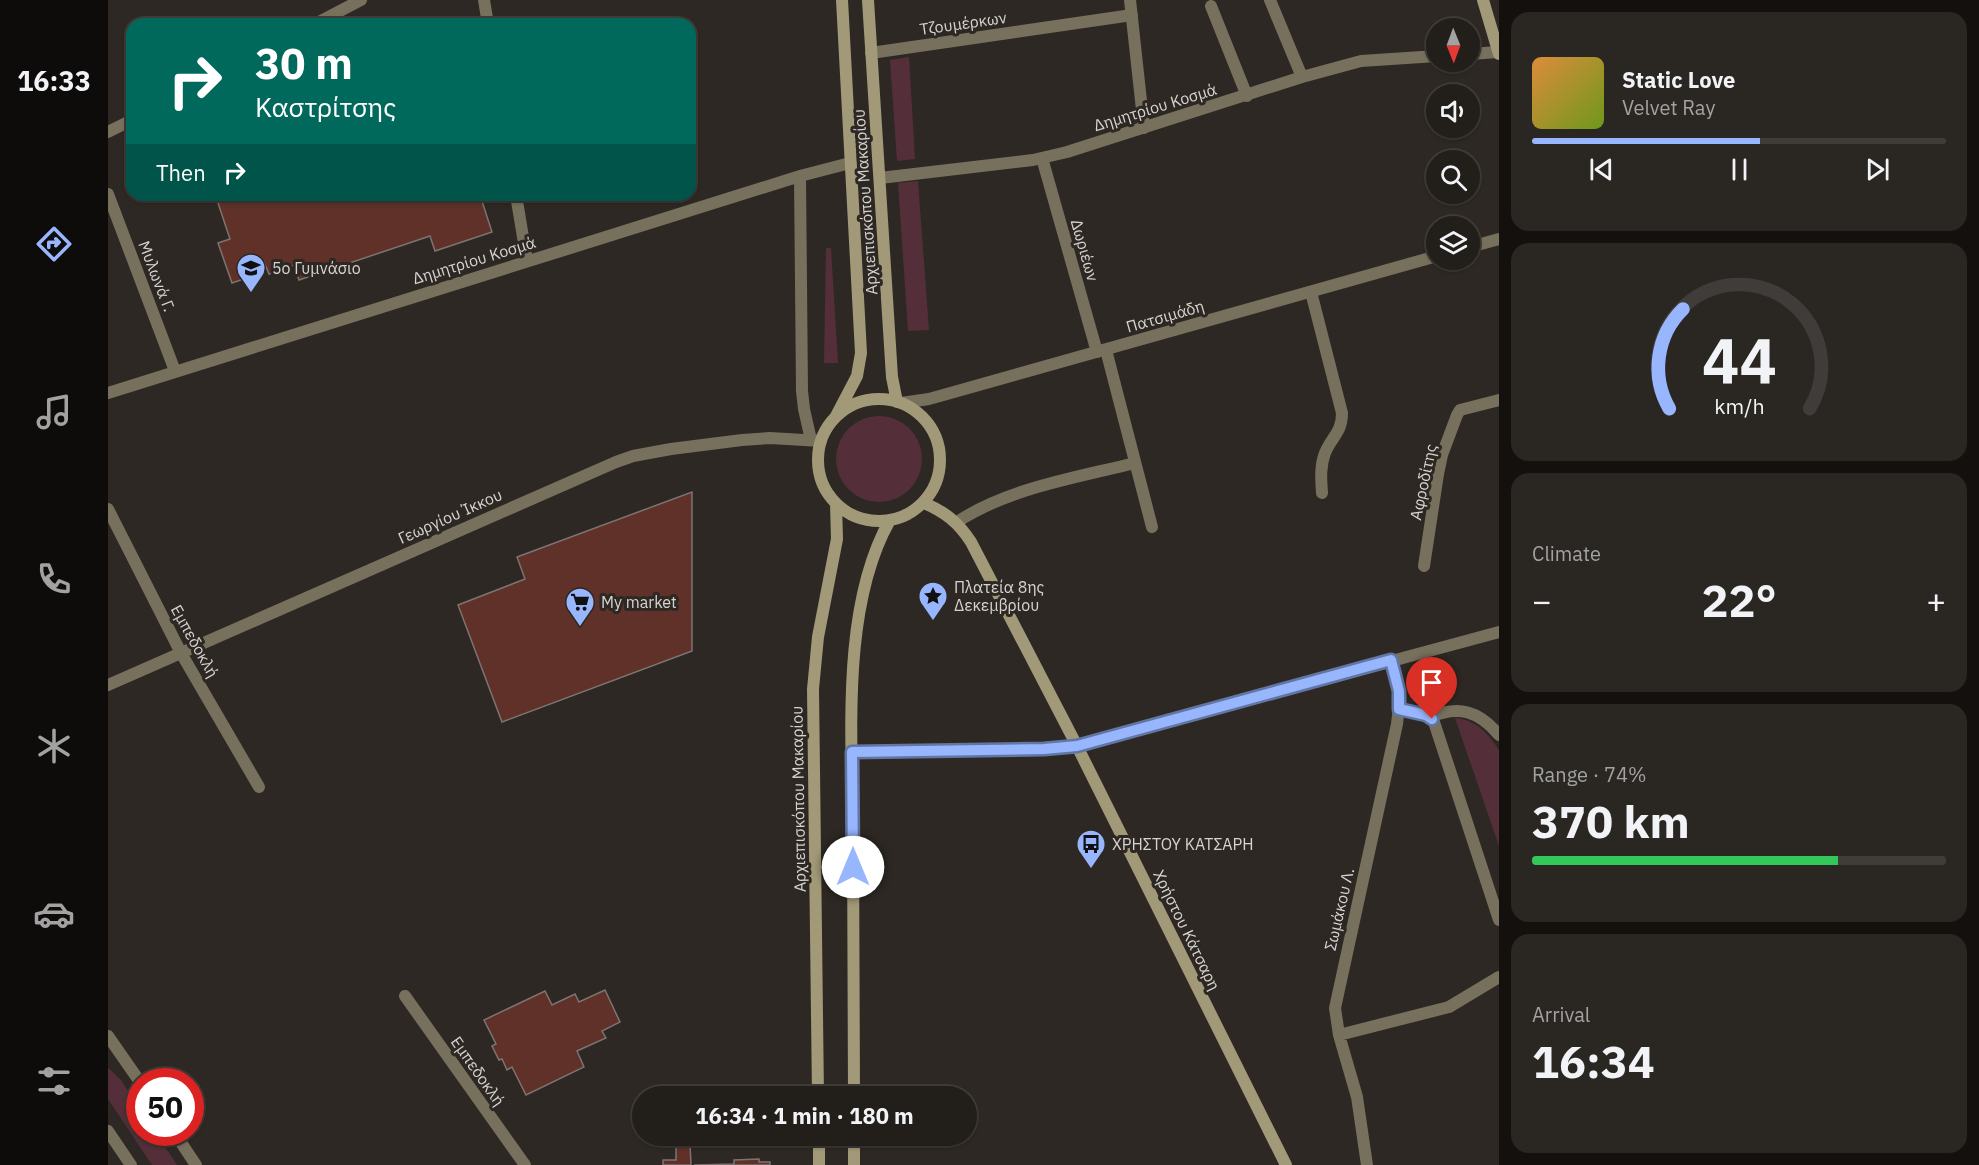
<!DOCTYPE html>
<meta charset="utf-8">
<style>
body{margin:0;font-family:"IBM Plex Sans",sans-serif;background:#2a2723;color:#f1f3f6;height:100vh;display:flex;flex-direction:column;font-size:22px;white-space:nowrap}
*{box-sizing:border-box;margin:0}
p{font-size:20px;color:#a2a2a2}
.icon{flex:none;width:33px;height:33px;fill:none;stroke:currentColor;stroke-width:2;stroke-linecap:round;stroke-linejoin:round}
.map{position:relative;flex:1;overflow:hidden}
.drawer{display:flex;flex-direction:column;gap:12px;padding:12px;background:#13100e;width:480px}
.drawer>*{flex:none}
.hud{position:absolute;left:18px;top:18px;width:570px;height:183px;border-radius:18px;box-shadow:0 2px 4px #0004,0 0 0 2px #3f3c39;background:#00695c;color:#fff;overflow:hidden}
.needle{width:39px;rotate:179deg}
.buttons{position:absolute;left:1318px;top:18px;display:grid;gap:12px}
.buttons a{display:grid;place-items:center;width:54px;height:54px;border-radius:50%;background:#221e1a;box-shadow:0 2px 4px #0004,0 0 0 2px #3f3c39;font-size:30px}
.speed{position:absolute;left:18px;top:1068px;display:flex;gap:12px;font-size:30px;font-weight:700;text-align:center}
.speed>*{display:grid;place-content:center;width:78px;height:78px;border-radius:50%;background:#221e1a;box-shadow:0 2px 4px #0004,0 0 0 2px #3f3c39;line-height:1}
.speed .limit{border:9px solid #d22;background:#fff;color:#111}
.pin{position:absolute;display:grid;place-items:center;width:51px;height:51px;color:#fff;margin:-62px -26px;border-radius:50% 50% 50% 0;rotate:-45deg;box-shadow:0 0 6px #0007}
.pin .icon{rotate:45deg}
.me{position:absolute;width:66px;margin:-33px;rotate:0deg;stroke-linejoin:round;filter:drop-shadow(0 0 4px #0008)}
.turn{display:flex;align-items:center;gap:21px;height:126px;padding:0 30px;font-size:27px}
.turn .icon{width:78px;height:78px;stroke-width:2.5}
.turn b{display:block;font-size:42px;line-height:51px}
.then{display:flex;align-items:center;height:57px;padding:0 30px;background:#0003;gap:12px;font-size:22px}
.big{font-size:45px;font-weight:700;line-height:1.1}
.drawer .tile{flex:1;display:flex;flex-direction:column;justify-content:center;gap:9px;min-width:0;padding:0 21px;border-radius:18px;background:#2a2723}
.drawer .dial{align-items:center;gap:0}
.dial svg{height:156px;overflow:visible;fill:none;stroke:#3f3c39;stroke-width:7;stroke-linecap:round;text-anchor:middle}
.dial text{fill:#f1f3f6;stroke:none}
.song{display:flex;align-items:center;gap:18px}
.cover{width:72px;height:72px;border-radius:9px;background:linear-gradient(135deg,hsl(30 70% 55%),hsl(80 70% 35%))}
.played{height:6px;border-radius:3px;background:linear-gradient(90deg,#97b6fd 55%,#3f3c39 55%)}
.keys{display:flex;justify-content:space-around;direction:ltr}
.heat{display:flex;justify-content:space-between;align-items:center;font-size:33px;direction:ltr}
.charge{height:9px;border-radius:4px;background:linear-gradient(90deg,#34c759 74%,#3f3c39 0)}
.trip{position:absolute;left:524px;top:1086px;width:345px;height:60px;border-radius:30px;background:#221e1a;box-shadow:0 2px 4px #0004,0 0 0 2px #3f3c39;font-weight:700;line-height:60px;text-align:center}
main{display:flex;flex:1;min-height:0}
.dock{display:flex;flex-direction:column;width:108px;justify-content:space-around;align-items:center;background:#0e0c0a;color:#a2a2a2}
.dock .icon{width:42px;height:42px}
.dock .current{color:#97b6fd}
.dock b{font-size:27px;color:#f1f3f6}
.map>svg:first-child{display:block}
.green{fill:#542f3a}
.building{fill:#5f3128;stroke:#7d7472;stroke-width:1.5}
.lines{fill:none;stroke-linecap:round;stroke-linejoin:round}
.minor{stroke:#76705c;stroke-width:12}
.tertiary{stroke:#76705c;stroke-width:12}
.secondary{stroke:#a19978;stroke-width:12}
.route-casing{stroke:#6276a4;stroke-width:15}
.route{stroke:#97b6fd;stroke-width:10}
.labels{text-anchor:middle;stroke-width:6;stroke-linejoin:round;paint-order:stroke}
.street-label{font-size:16px;fill:#d7d3d0;stroke:#2d2823}
.poi-label{font-size:16px;fill:#d7d3d0;stroke:#2d2823;text-anchor:start}
</style>
<main>
<nav class="dock">
<b>16:33</b>
<svg class="icon current" aria-label="directions" viewBox="0 0 24 24"><path d="M12 3l9 9-9 9-9-9zM9 14v-3h6M13 9l2 2-2 2"/></svg>
<svg class="icon" aria-label="music" viewBox="0 0 24 24"><path d="M9 18V5l10-2v13"/><circle cx="6" cy="18" r="3"/><circle cx="16" cy="16" r="3"/></svg>
<svg class="icon" aria-label="phone" viewBox="0 0 24 24"><path d="M5 4h4l2 5-3 2q2 4 5 5l2-3 5 2v4C11 20 4 13 5 4z"/></svg>
<svg class="icon" aria-label="climate" viewBox="0 0 24 24"><path d="M12 3v18M4 7l16 10M4 17L20 7"/></svg>
<svg class="icon" aria-label="car" viewBox="0 0 24 24"><path d="M5 17H2v-5l4-1 3-4h7l3 4 3 1v5h-3M9 17h6M6 11h13"/><circle cx="7" cy="17" r="2"/><circle cx="17" cy="17" r="2"/></svg>
<svg class="icon" aria-label="filters" viewBox="0 0 24 24"><path d="M4 7h16M4 17h16"/><circle cx="9" cy="7" r="2"/><circle cx="15" cy="17" r="2"/></svg>
</nav>
<div class="map">
<svg width="1391" height="1165" viewBox="0 0 1391 1165">
<rect width="100%" height="100%" fill="#2d2823"/>
<path class="green" d="M801 57 807 159 789 161 782 60Z
M810 181 821 330 800 331 790 183Z
M718 248H723L730 363H716Z
M728 459a43 43 0 1 1 86 0a43 43 0 1 1-86 0Z
M1347 718C1368 720 1380 733 1391 750V846Z
M0 1068 13 1080 31 1108 32 1132 48 1133 69 1165H44L0 1099Z"/>
<path class="building" d="M132 195H372L384 232 327 251 322 236 191 280 186 265 161 274 156 262 146 265 150 274 124 283 110 243 122 239 110 203Z
M584 492V651L394 722 350 605 417 579 409 557Z
M497 990 512 1022 494 1031 498 1038 469 1051 476 1067 418 1095 404 1067 399 1070 394 1059 391 1060 384 1046 388 1044 376 1020 437 991 444 1005 467 994 471 1002Z
M582 1144 583 1165H555V1160H568V1145Z
M651 1159V1162H662V1165H586L626 1164V1160Z"/>
<g class="lines">
<path class="minor" d="M376 0 380 24
M1022 0 1036 128
M1162 0 1194 77
M1103 6 1139 96
M207 24 253 0
M763 53 1024 15
M1362 54 1390 52
M0 132 24 120
M934 158 989 352
M692 176 694 391 696 409 703 440
M772 178 925 160 959 152 1194 77 1253 61 1329 56
M0 194 67 371
M408 195 419 261
M1203 292 1234 413C1234 433 1224 436 1217 453 1212 466 1213 479 1214 493
M998 350 1044 527
M0 393 692 176 742 163
M0 509 73 653 151 787
M849 522C901 488 967 478 1027 463
M1316 566 1330 474 1334 455 1349 415 1352 410 1391 400
M1291 709 1319 715 1326 722 1391 920
M1322 717C1351 705 1371 711 1391 735
M744 752 936 749 969 746 1391 632
M297 996 417 1165
M1231 1035 1341 1007 1391 977
M1259 1165 1249 1097 1231 1035 1227 1008 1289 724 1292 698 1283 660"/>
<path class="tertiary" d="M1362 247 1391 239
M793 403 821 399 1329 256
M0 685 508 462 525 456 563 449 634 440 662 438 713 441
M0 1036 32 1082
M0 1131 23 1165
M66 1132 88 1165"/>
<path class="secondary" d="M760 0 784 377 789 402
M1375 0 1391 54
M710 460a61 61 0 1 1 122 0a61 61 0 1 1-122 0Z
M727 418 749 376 753 353 734 0
M816 503C837 512 850 522 863 542L969 746 1178 1165
M710 1096 705 689 710 637 729 539 728 503
M746 1096C745 1009 745 921 745 833 744 736 733 606 782 520
M711 1136V1165
M746 1136V1165"/>
</g>
<g class="lines">
<g class="route-casing">
<path id="route" d="M745 867 744 752 936 749 969 746 1283 660 1291 691V709L1318 715 1324 719"/>
</g>
<use href="#route" class="route"/>
</g>
<defs>
<g id="school-pin" transform="scale(1.5)"><path d="M0 17L-7.5 6A9.5 9.5 0 1 1 7.5 6Z" fill="#97b6fd" stroke="#2d2823"/><path d="M0-5L7-2L0 1L-7-2ZM-4 1L0 2.5L4 1V4Q0 6-4 4Z" fill="#111"/></g>
<g id="sight-pin" transform="scale(1.5)"><path d="M0 17L-7.5 6A9.5 9.5 0 1 1 7.5 6Z" fill="#97b6fd" stroke="#2d2823"/><path d="M0-6L1.8-2.2L6-1.7L2.9 1.2L3.7 5.4L0 3.3L-3.7 5.4L-2.9 1.2L-6-1.7L-1.8-2.2Z" fill="#111"/></g>
<g id="supermarket-pin" transform="scale(1.5)"><path d="M0 17L-7.5 6A9.5 9.5 0 1 1 7.5 6Z" fill="#97b6fd" stroke="#2d2823"/><path d="M-6-5.5h2.5l.6 2H6L4.5 2H-2.5L-4.4-4H-6ZM-1.5 3.2a1.3 1.3 0 1 0 .1 0ZM3 3.2a1.3 1.3 0 1 0 .1 0Z" fill="#111"/></g>
<g id="bus-pin" transform="scale(1.5)"><path d="M0 17L-7.5 6A9.5 9.5 0 1 1 7.5 6Z" fill="#97b6fd" stroke="#2d2823"/><path d="M-5-6H5V4H4V6H2V4H-2V6H-4V4H-5ZM-3.5-4V0h7V-4ZM-3.5 1.2v1.5H-2V1.2ZM2 1.2v1.5H3.5V1.2Z" fill="#111"/></g>
</defs>
<g fill-rule="evenodd">
<use href="#school-pin" x="143" y="268"/>
<use href="#sight-pin" x="825" y="596"/>
<use href="#supermarket-pin" x="472" y="602"/>
<use href="#bus-pin" x="983" y="844"/>
</g>
<g class="labels">
<g class="street-label">
<text transform="translate(855 23) rotate(-8)" y="6">Τζουμέρκων</text>
<text transform="translate(1047 107) rotate(-17)" y="6">Δημητρίου Κοσμά</text>
<text transform="translate(757 202) rotate(-94)" y="6">Αρχιεπισκόπου Μακαρίου</text>
<text transform="translate(977 250) rotate(74)" y="6">Δωριέων</text>
<text transform="translate(366 260) rotate(-17)" y="6">Δημητρίου Κοσμά</text>
<text transform="translate(49 276) rotate(69)" y="6">Μυλωνά Γ.</text>
<text transform="translate(1057 316) rotate(-16)" y="6">Πατσιμάδη</text>
<text transform="translate(1315 482) rotate(-78)" y="6">Αφροδίτης</text>
<text transform="translate(342 516) rotate(-24)" y="6">Γεωργίου Ίκκου</text>
<text transform="translate(87 641) rotate(61)" y="6">Εμπεδοκλή</text>
<text transform="translate(690 799) rotate(-91)" y="6">Αρχιεπισκόπου Μακαρίου</text>
<text transform="translate(1231 909) rotate(-77)" y="6">Σωμάκου Λ.</text>
<text transform="translate(1079 930) rotate(64)" y="6">Χρήστου Κάτσαρη</text>
<text transform="translate(370 1071) rotate(55)" y="6">Εμπεδοκλή</text>
</g>
<g class="poi-label">
<text x="164" y="274">5ο Γυμνάσιο</text>
<text x="846" y="593">Πλατεία 8ης<tspan x="846" dy="18">Δεκεμβρίου</tspan></text>
<text x="493" y="608">My market</text>
<text x="1004" y="850">ΧΡΗΣΤΟΥ ΚΑΤΣΑΡΗ</text>
</g>
</g>
</svg>
<div class="buttons">
<a><svg class="needle" viewBox="-14 -14 28 28"><path d="M0-13l5 13h-10z" fill="#e53935"/><path d="M0 13l5-13h-10z" fill="#a2a2a2"/></svg></a>
<a><svg class="icon" aria-label="sound" viewBox="0 0 24 24"><path d="M4 9h4l5-4v14l-5-4H4zM17 9q2 3 0 6"/></svg></a>
<a><svg class="icon" aria-label="search" viewBox="0 0 24 24"><circle cx="10" cy="10" r="6"/><path d="M15 15l6 6"/></svg></a>
<a><svg class="icon" aria-label="layers" viewBox="0 0 24 24"><path d="M12 4l9 5-9 5-9-5zM3 14l9 5 9-5"/></svg></a>
</div>
<div class="speed"><div class="limit">50</div></div>
<div class="pin" style="left:1324px;top:719px;background:#d93025"><svg class="icon" aria-label="arrive" viewBox="0 0 24 24"><path d="M6 21V4h12l-3 4 3 4H6"/></svg></div>
<svg class="me" style="left:745px;top:867px" viewBox="-20 -20 40 40"><circle r="19" fill="#fff"/><path d="M0-13L10 11 0 6-10 11z" fill="#97b6fd"/></svg>
<div class="trip">16:34 · 1 min · 180 m</div>
<div class="hud">
<div class="turn"><svg class="icon" aria-label="right" viewBox="0 0 24 24"><path d="M7 20v-9h11M14 6l5 5-5 5"/></svg><div><b>30 m</b>Καστρίτσης</div></div>
<div class="then">Then<svg class="icon" aria-label="right" viewBox="0 0 24 24"><path d="M7 20v-9h11M14 6l5 5-5 5"/></svg></div>
</div>
</div>
<section class="drawer">
<div class="tile">
<div class="song"><i class="cover"></i><div><b>Static Love</b><p>Velvet Ray</p></div></div>
<div class="played"></div>
<div class="keys"><svg class="icon" aria-label="previous" viewBox="0 0 24 24"><path d="M18 5L8 12l10 7zM5 5v14"/></svg><svg class="icon" aria-label="pause" viewBox="0 0 24 24"><path d="M8 5v14M16 5v14"/></svg><svg class="icon" aria-label="next" viewBox="0 0 24 24"><path d="M6 5l10 7-10 7zM19 5v14"/></svg></div>
</div>
<div class="tile dial"><svg viewBox="0 0 100 80">
<path d="M14 69A42 42 0 1 1 86 69"/>
<path d="M14 69A42 42 0 0 1 21 18" stroke="#97b6fd"/>
<text x="50" y="56" font-size="32" font-weight="700">44</text>
<text x="50" y="72" font-size="11">km/h</text>
</svg></div>
<div class="tile"><p>Climate</p>
<div class="heat"><a>−</a><b class="big">22°</b><a>+</a></div>
</div>
<div class="tile"><p>Range · 74%</p><b class="big">370 km</b><div class="charge"></div></div>
<div class="tile"><p>Arrival</p><b class="big">16:34</b></div>
</section>
</main>
